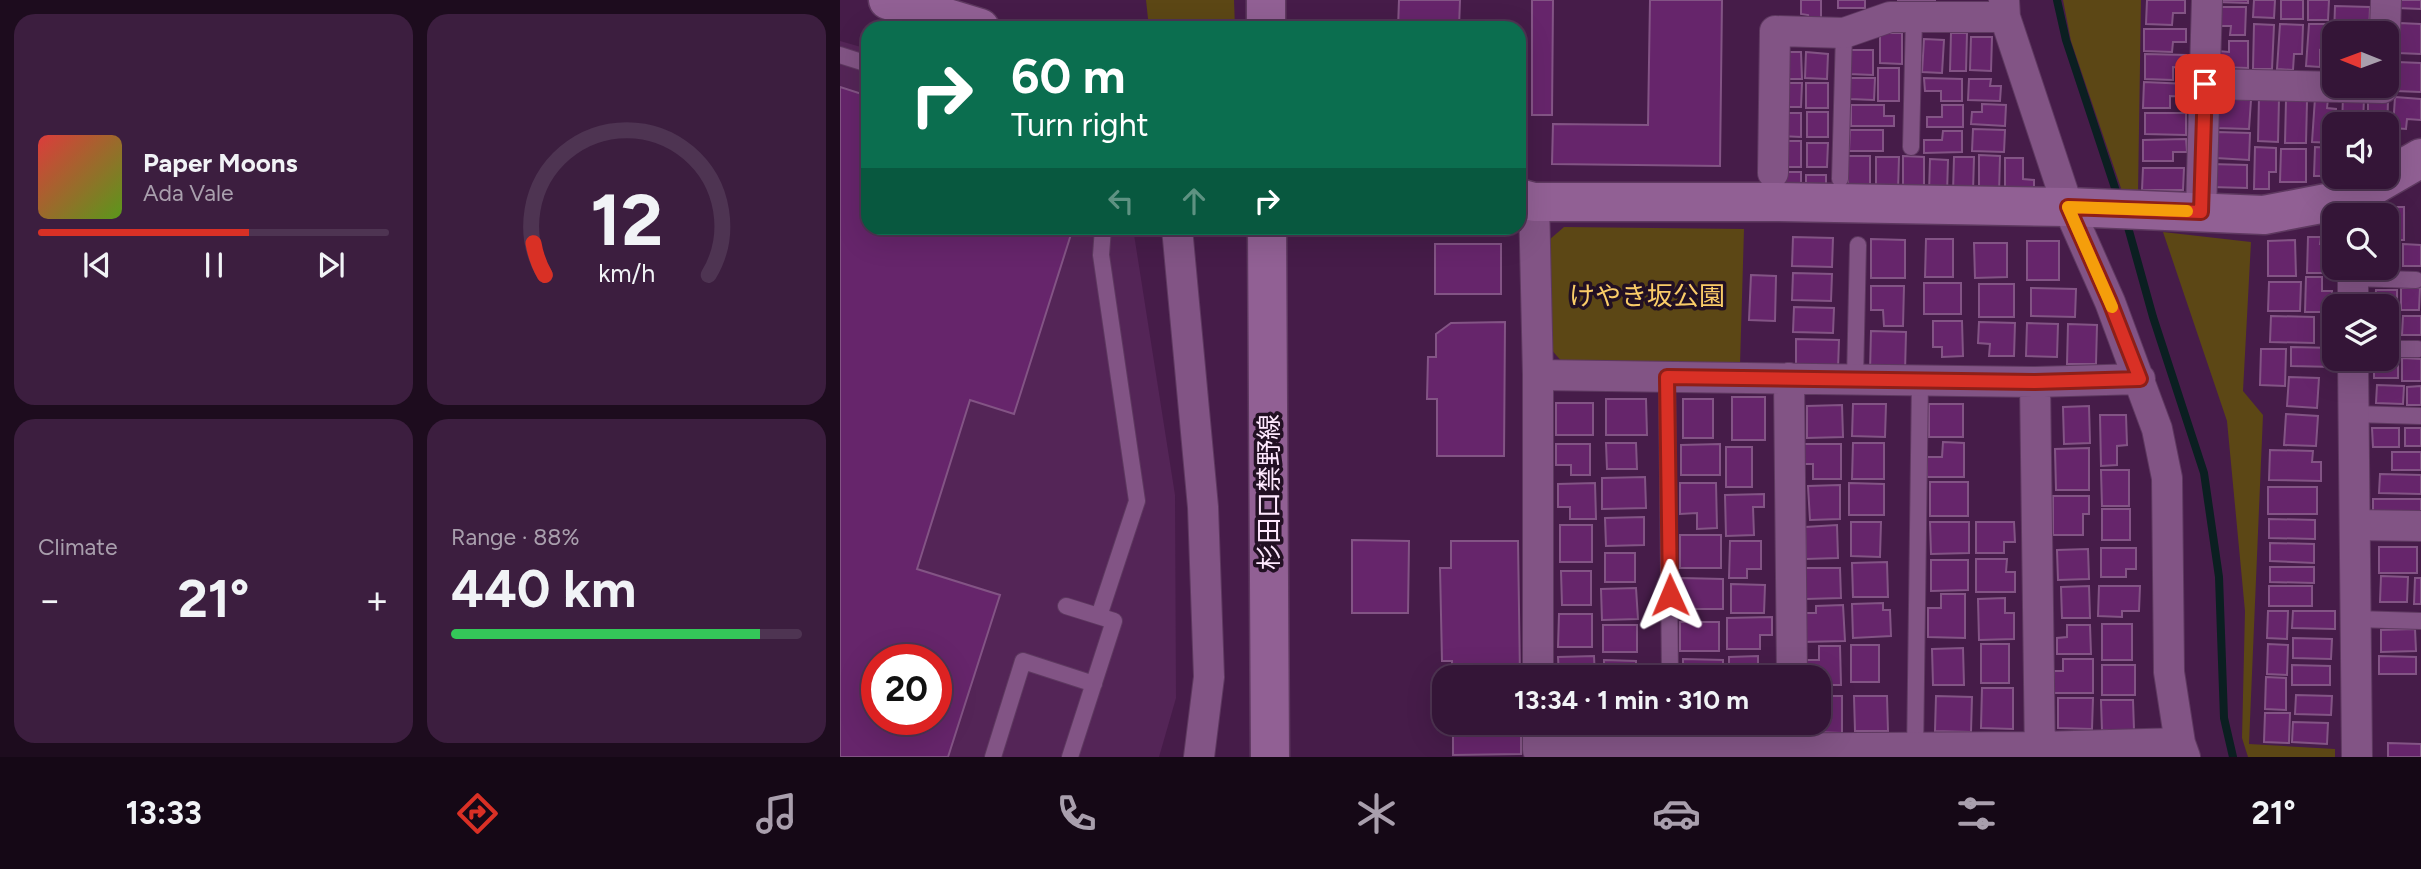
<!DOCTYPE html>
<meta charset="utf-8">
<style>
body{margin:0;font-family:Figtree,"Noto Sans JP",sans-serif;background:#3c1e3f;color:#f1f3f6;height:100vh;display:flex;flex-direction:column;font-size:26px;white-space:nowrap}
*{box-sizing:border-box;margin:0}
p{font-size:23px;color:#a99fad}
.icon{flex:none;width:38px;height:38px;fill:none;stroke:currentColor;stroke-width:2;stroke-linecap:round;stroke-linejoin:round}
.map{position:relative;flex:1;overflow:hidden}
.sheet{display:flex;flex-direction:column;gap:14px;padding:14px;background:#1d0c1e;width:840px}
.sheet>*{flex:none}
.top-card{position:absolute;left:21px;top:21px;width:665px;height:214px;border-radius:21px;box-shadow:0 7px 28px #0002,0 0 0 2px #4e3452;background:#0b6e4f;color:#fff;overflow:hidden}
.needle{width:46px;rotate:271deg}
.buttons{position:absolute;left:1482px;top:21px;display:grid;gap:14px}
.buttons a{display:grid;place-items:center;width:77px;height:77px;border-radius:14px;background:#341537;box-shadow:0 7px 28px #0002,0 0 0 2px #4e3452;font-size:35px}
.speed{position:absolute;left:21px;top:644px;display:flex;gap:14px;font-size:35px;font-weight:700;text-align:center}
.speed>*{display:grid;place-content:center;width:91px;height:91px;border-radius:50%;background:#341537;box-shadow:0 7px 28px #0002,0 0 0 2px #4e3452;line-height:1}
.speed .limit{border:10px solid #d22;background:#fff;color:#111}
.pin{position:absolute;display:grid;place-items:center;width:60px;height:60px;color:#fff;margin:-30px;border-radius:14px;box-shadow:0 4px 10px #0006}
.me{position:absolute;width:77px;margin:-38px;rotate:359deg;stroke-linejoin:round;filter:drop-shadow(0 0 5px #0008)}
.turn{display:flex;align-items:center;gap:24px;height:147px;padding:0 35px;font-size:32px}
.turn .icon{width:91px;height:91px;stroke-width:2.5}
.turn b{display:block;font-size:49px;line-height:60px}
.lanes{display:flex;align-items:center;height:66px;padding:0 35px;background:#0003;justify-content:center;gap:35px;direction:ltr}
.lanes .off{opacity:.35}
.big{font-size:52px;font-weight:700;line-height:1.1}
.sheet .tile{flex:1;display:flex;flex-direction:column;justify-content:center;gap:10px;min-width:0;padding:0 24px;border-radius:21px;background:#3c1e3f}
.sheet .dial{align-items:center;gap:0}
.dial svg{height:182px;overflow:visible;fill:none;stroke:#4e3452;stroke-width:7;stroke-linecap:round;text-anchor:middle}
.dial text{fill:#f1f3f6;stroke:none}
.song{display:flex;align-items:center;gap:21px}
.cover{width:84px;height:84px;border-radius:10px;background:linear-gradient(135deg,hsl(0 70% 55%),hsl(90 70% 35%))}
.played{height:7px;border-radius:4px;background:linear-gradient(90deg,#d93025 60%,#4e3452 60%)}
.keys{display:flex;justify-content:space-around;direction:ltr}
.heat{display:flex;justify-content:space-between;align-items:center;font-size:38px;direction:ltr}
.charge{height:10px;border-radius:5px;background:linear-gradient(90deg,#34c759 88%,#4e3452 0)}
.sheet .tiles{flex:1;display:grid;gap:14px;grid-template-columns:repeat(2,1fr)}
.trip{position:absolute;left:592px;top:665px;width:399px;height:70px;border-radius:21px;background:#341537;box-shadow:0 7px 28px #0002,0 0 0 2px #4e3452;font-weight:700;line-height:70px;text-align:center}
.tab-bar{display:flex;height:112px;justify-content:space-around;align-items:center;background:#150816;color:#a99fad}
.tab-bar .icon{width:49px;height:49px}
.tab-bar .current{color:#d93025}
.tab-bar b{font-size:32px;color:#f1f3f6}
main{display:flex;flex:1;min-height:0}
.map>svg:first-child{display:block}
.built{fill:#542557;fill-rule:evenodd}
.green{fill:#5c4715}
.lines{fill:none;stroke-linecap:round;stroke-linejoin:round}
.stream{stroke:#0b1f21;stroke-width:8}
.building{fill:#66256b;stroke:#835485;stroke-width:2;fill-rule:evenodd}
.lane-casing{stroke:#5e3960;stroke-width:18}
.street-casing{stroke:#5e3960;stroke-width:32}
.secondary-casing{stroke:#5e3960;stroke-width:41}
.lane{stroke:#825485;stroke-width:16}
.street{stroke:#825485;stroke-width:30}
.secondary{stroke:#916094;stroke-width:38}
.route-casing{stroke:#8d1f18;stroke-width:18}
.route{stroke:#d93025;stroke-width:12}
.slow{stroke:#f59e0b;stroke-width:12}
.labels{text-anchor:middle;stroke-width:7;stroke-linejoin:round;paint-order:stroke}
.park-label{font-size:26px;fill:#facc68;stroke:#221023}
.street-label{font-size:26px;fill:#fee8fe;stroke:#221023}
</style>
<main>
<section class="sheet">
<div class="tiles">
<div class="tile">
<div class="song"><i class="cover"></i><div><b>Paper Moons</b><p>Ada Vale</p></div></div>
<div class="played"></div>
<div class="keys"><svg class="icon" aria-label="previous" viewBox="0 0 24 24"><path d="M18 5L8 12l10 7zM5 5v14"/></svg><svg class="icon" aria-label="pause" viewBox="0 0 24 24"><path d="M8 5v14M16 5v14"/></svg><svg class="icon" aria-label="next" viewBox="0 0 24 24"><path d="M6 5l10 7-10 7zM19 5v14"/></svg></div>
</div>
<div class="tile dial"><svg viewBox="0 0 100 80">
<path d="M14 69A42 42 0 1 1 86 69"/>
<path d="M14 69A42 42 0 0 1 9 55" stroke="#d93025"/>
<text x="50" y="56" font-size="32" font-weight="700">12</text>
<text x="50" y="72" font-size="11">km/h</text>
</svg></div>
<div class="tile"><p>Climate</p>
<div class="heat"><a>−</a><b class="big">21°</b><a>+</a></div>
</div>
<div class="tile"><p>Range · 88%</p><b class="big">440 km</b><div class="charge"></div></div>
</div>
</section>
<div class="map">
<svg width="1581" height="757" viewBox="0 0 1581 757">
<rect width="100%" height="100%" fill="#461c49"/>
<path class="built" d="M0 41 28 49V228H293L335 495 336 698 319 757H0ZM37 660H96V719H37Z"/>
<path class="green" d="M306 0H394L395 28H309Z
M1223 0H1301L1298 193 1283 194 1231 41Z
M724 227 904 229 900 366 724 364 709 347V240Z
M1323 232 1411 242 1403 391 1423 415 1409 744 1495 749V757H1408L1402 738 1405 611 1387 421Z"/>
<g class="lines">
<path class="stream" d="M1217 0 1226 40 1278 197
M1286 220 1313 317 1364 473 1379 577 1384 718 1393 757"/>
</g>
<path class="building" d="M559 0H620L619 28H558Z
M692 0H713L712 115H692Z
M810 0H882L880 166 712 164 713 124 808 125Z
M961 0H981V20H968V15L961 14Z
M998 0H1025V8H998Z
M1058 0H1095V4H1058Z
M1307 0H1345V13H1333L1332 25 1306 24Z
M1377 0H1408V3L1377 2Z
M1414 0H1435L1434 18 1413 17Z
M1441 0H1463V19H1441Z
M1468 0H1489L1488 20H1468Z
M1558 0H1581V9L1558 8Z
M1495 6 1530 7 1529 33H1494V36Z
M1377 7H1406L1405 35H1390L1391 26H1377Z
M1559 23 1581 24V54L1558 53Z
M1414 24 1434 25 1432 69H1413Z
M1440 24 1463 25 1462 54H1454L1453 70 1437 69Z
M1469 24H1489L1488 51 1480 50V67L1466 66Z
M1304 29H1346V42H1333L1332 52 1304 51Z
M1040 33H1062V64L1040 63Z
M1111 33H1127L1126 71H1110Z
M1131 37H1152L1151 71 1130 70Z
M1084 39 1104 40 1102 73 1082 72Z
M1389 41H1408V68L1377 67 1378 51 1389 52Z
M1010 50H1033V75L1009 74Z
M941 52H961L962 79H942Z
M966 52 988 54 987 79 965 78Z
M1305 54 1346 55V68L1333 67V80L1305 79Z
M1557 62 1581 63V92L1556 91Z
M1038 68H1059V101H1038Z
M1010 78H1035L1034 100 1010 99Z
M1084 78 1122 79V101H1101V91H1085Z
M1129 79H1151L1150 86H1161L1160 101 1128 100Z
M1304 82 1348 84 1347 97 1330 96V108H1303Z
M940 83H962L961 107H940Z
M966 83H988V108H966Z
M0 87 28 96V228H233L174 414 130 400 77 569 160 595 108 757H0ZM37 660H96V719H37Z
M1419 97 1439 98 1438 142 1418 141Z
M1503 97 1524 98 1523 124H1502Z
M1555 97 1581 99V120L1567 119 1566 129 1553 128Z
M1378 98 1411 100 1409 129 1376 128Z
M1475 98 1488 99 1487 108 1496 109 1494 143 1472 142Z
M1528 98H1548L1547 144V124H1528Z
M1446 100 1467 101 1466 143H1445Z
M1142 104 1166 105 1165 126 1131 124 1132 112H1142Z
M1011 105H1044V116H1054V126H1011Z
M1102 105H1123V127H1087V117H1102Z
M967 112H988V137H967Z
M940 113H961V137L940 136Z
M1305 113H1346V135L1305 134Z
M1133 129 1165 130 1164 152 1132 151Z
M1010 130H1043V151H1009Z
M1103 131H1122V152L1084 153V140H1102Z
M1377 132 1410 133 1409 160 1376 158Z
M1346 139 1347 152H1333V161H1303V140Z
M940 141H961V167H940Z
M967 143H988L987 167H967Z
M1415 147 1436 148V172H1429V189H1414Z
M1475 147 1494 148V176H1474Z
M1441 149H1466V182H1440Z
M1139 155 1160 156 1159 195H1139Z
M1008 156H1030V191H1008Z
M1063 156 1084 157V195L1063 194Z
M1036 157H1059L1058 191H1036Z
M1114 157H1134L1133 192H1113Z
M1165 158H1183V179L1194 180V199L1165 198Z
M1090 159 1108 160 1107 194 1089 193Z
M1371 164 1407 165V188L1371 187Z
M1303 168H1344L1343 190H1302Z
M942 172H961V195H942Z
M966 175H986V195H966Z
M1539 207H1564V240H1547V215H1539Z
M953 237 993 238 992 267 952 266Z
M1468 237H1481L1480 244H1494V273H1467Z
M1031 239 1065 240V278H1031Z
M1086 239H1113V277H1085Z
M1455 240 1456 276H1428V241Z
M1187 241H1219V280H1187Z
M1134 243H1167V277L1135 278Z
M595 244H661V294H595Z
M1563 244 1581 245V266H1563Z
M1547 245H1558V266H1547Z
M953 273 992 274 991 301 952 300Z
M911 275 936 276 935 321 909 320Z
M1466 277H1482V291H1492V312H1465Z
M1429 282H1461L1460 311H1428Z
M1084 283H1121V314H1084Z
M1139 284H1174V317H1139Z
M1031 286H1064L1063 326H1044L1043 310H1031Z
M1191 288 1236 289 1235 317 1191 316Z
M1561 288H1580L1579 310H1561Z
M1536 290H1557V311H1547V306H1535Z
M954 307 994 308 993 333 953 332Z
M1547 315H1559L1558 334H1547Z
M1431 316 1474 317V343L1430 342Z
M1563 316H1581V335H1562Z
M1093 321H1122L1123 356 1102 357V347H1093Z
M665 322 664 456H597V399H587L588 357H596V334L611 323Z
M1139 322 1175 323 1174 356H1149L1150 344 1138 343Z
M1187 323 1218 324 1217 357 1186 356Z
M1228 324 1257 325 1256 364H1227Z
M1031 331 1066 332 1065 373 1030 372Z
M956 339 999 340 998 369 956 368Z
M1451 347 1494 348 1495 367 1451 366Z
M1421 349H1446L1445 386 1420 385Z
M1562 358 1581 359V381H1562Z
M1534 359H1558V378H1534Z
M1449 377 1479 378 1477 408 1447 406Z
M1537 385 1564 386 1563 404 1536 403Z
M1581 386V405H1567V387Z
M892 397H925V440H892Z
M766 399H806L807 435H766Z
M843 399H873V438H843Z
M716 403H753V435H716Z
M1013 404H1046L1045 437 1012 436Z
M1089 404H1123V437H1089Z
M1002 405 1003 437 967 438V406Z
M1249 406 1250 443 1224 444 1223 407Z
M1446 414 1478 416 1476 446 1444 445Z
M1260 415H1286L1287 445 1277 446V465L1261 466Z
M1532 428H1559V447H1533Z
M1565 428H1581V446H1565Z
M1103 442 1124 443V477H1087V457H1102Z
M766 443H796L797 469H767Z
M1013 443H1044V479H1012Z
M716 444H750V475H731V465H716Z
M880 444V475H841V445Z
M964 444H1001V479H973V464H964Z
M886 447H912V487H886Z
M1249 448V490H1216L1215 449Z
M1430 450 1473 451 1472 462H1481V481L1429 480Z
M1552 452H1581V470H1552Z
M1261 470H1289V506H1262Z
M1540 474 1581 475V494L1539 493Z
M805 477 806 508 762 509V478Z
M1090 482H1128V516H1090Z
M755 483 756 519H730V507H718V484Z
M840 483H876L877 528 857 529V513L840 514Z
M1009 483 1044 484V515H1009Z
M1000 485V519L970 520 968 486Z
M1428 487H1477V514H1428Z
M924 494V507H913L914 535 886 536 885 495Z
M1213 496H1249V514H1243V535H1213Z
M1533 499H1581V517L1533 516Z
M1262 509H1290V540H1262Z
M804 517V545L766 546 765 518Z
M1429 519 1475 520V539L1429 538Z
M1011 522H1041L1040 557 1011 556Z
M1090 522H1129V553L1091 554Z
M1136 522H1174L1175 542H1164V553H1136Z
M720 525H752V562H720Z
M997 525 998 558 966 559 965 527Z
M840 535H881V568H840Z
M512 540 569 541 568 613H512Z
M611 541H678L680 677H612V661H602L600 568H611Z
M890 541H921V569H907V578H889Z
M1430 543 1474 544V563L1430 561Z
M1539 547H1577V573H1539Z
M1261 548H1296V569H1286V577H1261Z
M1248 549 1249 579 1218 580 1217 550Z
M765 553H795V582H765Z
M1136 559H1167L1166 572H1175V592H1136Z
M1091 560H1128V590L1091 591Z
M1047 562 1048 597H1013L1012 563Z
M1430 567H1474V583L1430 582Z
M965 568H1000L1001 598 966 599Z
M721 571H751V605H722Z
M1541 576 1568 577 1567 602H1540Z
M841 578 883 579V609H841Z
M1575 578H1581V604H1574Z
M891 584 925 585 924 613H891Z
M1249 586 1250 618H1222L1221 587Z
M1259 586H1300L1299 611H1282V617L1258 616Z
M1429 586H1472V606H1429Z
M796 588 798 619 762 620 761 589Z
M1101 594H1125V638L1088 637V608H1101Z
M1165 598V613H1174V639L1139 640 1138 599Z
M1043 603V610H1050L1051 636 1013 638 1012 604Z
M1003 605 1005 641 961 642 960 613H976V606Z
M1428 611H1448L1447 639 1427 638Z
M1453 611H1495V629L1452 628Z
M719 614H752V647H718Z
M932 617V635H920V649H887V618Z
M840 622H879V651H840Z
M1262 624H1292V660H1262Z
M763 625H797V652H763Z
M1227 625H1250L1251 654H1217V638L1227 637Z
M1575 629 1576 651 1541 652V630Z
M1453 638 1492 639 1491 659 1453 658Z
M1141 644H1169V683H1141Z
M1428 644 1448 645 1447 675 1427 674Z
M1011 645H1039V682H1011Z
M979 646H1000L1001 685H978V677H964V660H979Z
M1123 648 1124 685H1093L1092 649Z
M754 656 755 677H719L718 657Z
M918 656V677H889V657Z
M1539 656 1576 657V674H1539Z
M843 659 883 660V677H843Z
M1223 659H1253V693H1214V671H1223Z
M764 660 796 661V677H764Z
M1262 665H1295V695H1262Z
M1452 665 1490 666V685H1452Z
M1426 677 1446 678V710L1425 709Z
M1142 688H1173V729L1141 728Z
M1456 695 1492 696 1491 715 1455 714Z
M978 696H1002V733L975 732V723H978Z
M1014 696H1047L1048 731H1015Z
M1096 696 1132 697 1131 732 1095 731Z
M1218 698H1253L1252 729 1218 728Z
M1261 700H1293L1294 730H1262Z
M601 704H604V723H681V754L613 755V729H601Z
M1425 713H1450L1449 743 1424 742Z
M1453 722 1488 723 1487 744 1452 742Z
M716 723H756V732H717Z
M763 723H797V732L763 731Z
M845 723H882V727L845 728Z
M889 723H921V729H889Z
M1548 743 1581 744V757H1548Z"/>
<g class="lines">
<g class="lane-casing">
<path id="lane" d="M0 55 28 64
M1071 147 1074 17
M1000 179 1004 33
M1513 278 1576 280
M1547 349H1578
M827 377 830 677
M1015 379 1018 245
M1514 414 1581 416
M226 606 274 621 230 757
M259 616 297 501 261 255 263 228
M1516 619 1581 621
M831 723V755
M1075 755 1080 380
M153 757 183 661 254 684"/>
</g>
<g class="street-casing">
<path id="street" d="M1164 0 1165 17 1228 207 1270 302 1317 429 1327 478 1329 672 1340 743 1345 757
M1545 33 1546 0
M1365 84 1543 88V86
M933 173 935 31 1004 33 1050 17H1165
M694 202 698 375V677
M1361 212 1367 0
M337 228 363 507 369 677 359 757
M1513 268V306
M1513 359 1517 757
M698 375 1195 382 1300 379
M949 378 952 677
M1195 382 1200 757
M1515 525 1581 526
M698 723V750L1200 747 1340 743"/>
</g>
<g class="secondary-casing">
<path id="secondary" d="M48 0 140 28
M426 28V0
M679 198 694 202H933L1228 207 1424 215 1512 198 1581 158
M427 228 430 757"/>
</g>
<use href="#lane" class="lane"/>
<use href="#street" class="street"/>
<use href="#secondary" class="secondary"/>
</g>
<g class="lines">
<g class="route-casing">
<path id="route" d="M830 595 827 377 1195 382 1300 379 1270 302 1228 207 1361 212 1365 84"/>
</g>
<use href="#route" class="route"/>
<path class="slow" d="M1272 307 1228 207 1347 211"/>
</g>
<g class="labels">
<g class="park-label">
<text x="807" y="305">けやき坂公園</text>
</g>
<g class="street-label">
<text transform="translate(429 492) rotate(-90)" y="9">杉田口禁野線</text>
</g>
</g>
</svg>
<div class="buttons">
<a><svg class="needle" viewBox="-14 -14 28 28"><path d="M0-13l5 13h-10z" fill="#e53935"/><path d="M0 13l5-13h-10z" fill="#a99fad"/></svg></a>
<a><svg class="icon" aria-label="sound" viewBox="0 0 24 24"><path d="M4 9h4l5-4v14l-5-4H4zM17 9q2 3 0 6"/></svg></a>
<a><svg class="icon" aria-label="search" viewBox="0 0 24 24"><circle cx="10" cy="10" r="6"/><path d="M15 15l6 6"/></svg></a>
<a><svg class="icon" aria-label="layers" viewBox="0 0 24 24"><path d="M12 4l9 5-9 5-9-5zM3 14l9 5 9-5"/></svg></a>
</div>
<div class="speed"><div class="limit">20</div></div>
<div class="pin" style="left:1365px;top:84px;background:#d93025"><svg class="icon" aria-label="arrive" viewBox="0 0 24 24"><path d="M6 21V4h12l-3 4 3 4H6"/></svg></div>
<svg class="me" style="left:830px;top:595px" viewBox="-20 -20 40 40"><path d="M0-17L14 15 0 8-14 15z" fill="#d93025" stroke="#fff" stroke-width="4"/></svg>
<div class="trip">13:34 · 1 min · 310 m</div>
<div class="top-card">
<div class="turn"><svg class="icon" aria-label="right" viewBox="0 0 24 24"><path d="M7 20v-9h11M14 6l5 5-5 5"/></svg><div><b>60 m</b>Turn right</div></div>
<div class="lanes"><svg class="icon off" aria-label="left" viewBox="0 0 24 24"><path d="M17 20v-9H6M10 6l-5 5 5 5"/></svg><svg class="icon off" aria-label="ahead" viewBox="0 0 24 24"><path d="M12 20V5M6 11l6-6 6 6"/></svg><svg class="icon" aria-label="right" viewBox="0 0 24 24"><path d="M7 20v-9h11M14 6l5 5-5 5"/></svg></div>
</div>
</div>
</main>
<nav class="tab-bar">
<b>13:33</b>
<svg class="icon current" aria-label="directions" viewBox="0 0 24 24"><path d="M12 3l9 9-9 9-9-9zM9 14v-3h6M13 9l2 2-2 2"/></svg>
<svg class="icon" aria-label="music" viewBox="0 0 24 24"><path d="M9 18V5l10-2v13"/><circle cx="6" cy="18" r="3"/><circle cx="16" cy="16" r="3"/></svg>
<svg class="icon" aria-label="phone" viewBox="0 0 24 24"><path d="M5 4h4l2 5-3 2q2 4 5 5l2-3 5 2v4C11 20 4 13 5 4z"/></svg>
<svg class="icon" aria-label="climate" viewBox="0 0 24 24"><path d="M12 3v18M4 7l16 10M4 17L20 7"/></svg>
<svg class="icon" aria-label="car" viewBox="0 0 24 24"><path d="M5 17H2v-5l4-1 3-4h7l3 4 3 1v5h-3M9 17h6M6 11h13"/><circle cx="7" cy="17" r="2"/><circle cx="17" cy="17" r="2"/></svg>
<svg class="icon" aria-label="filters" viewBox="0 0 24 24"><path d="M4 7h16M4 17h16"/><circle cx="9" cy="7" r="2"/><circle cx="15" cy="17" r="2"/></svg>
<b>21°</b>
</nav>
